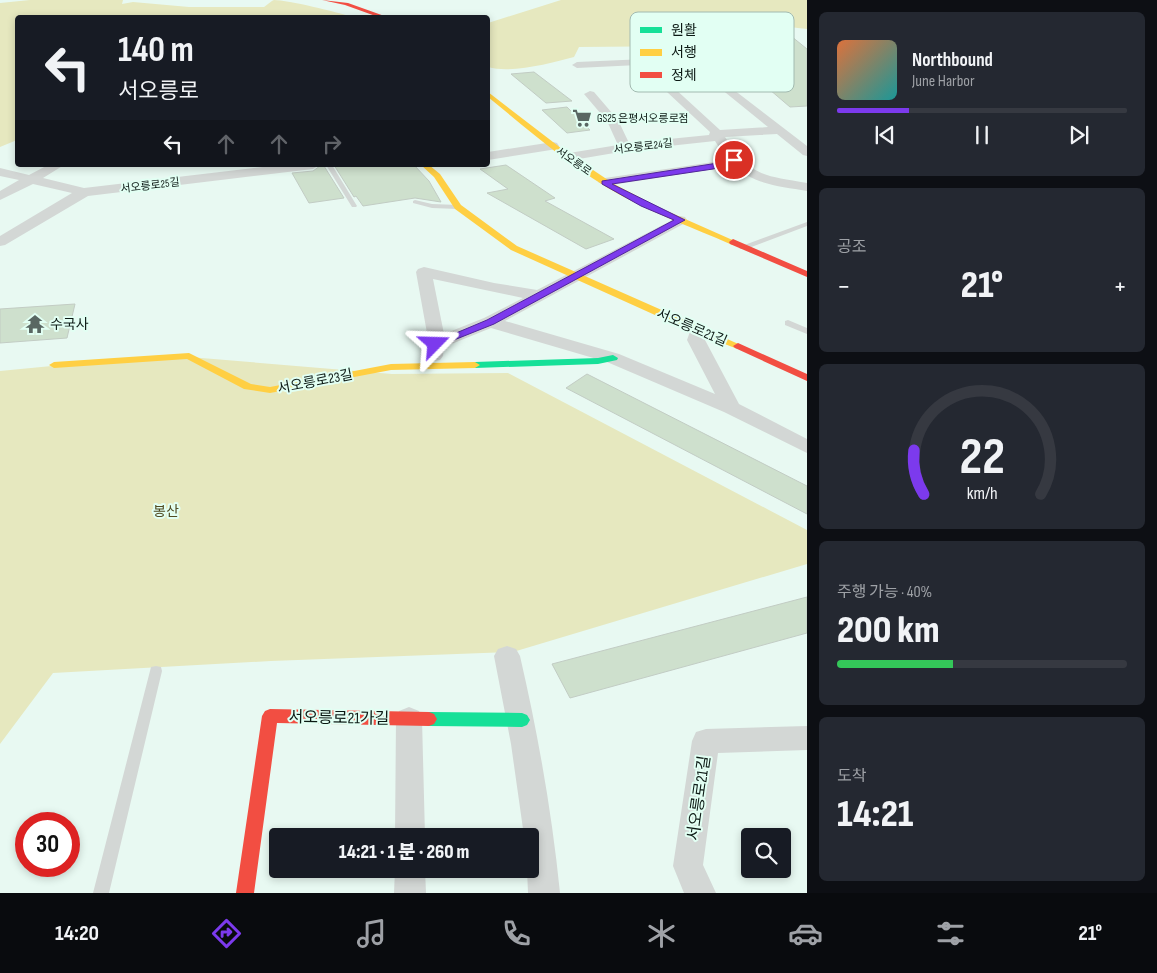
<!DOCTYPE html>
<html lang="ko">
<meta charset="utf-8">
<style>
body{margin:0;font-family:"Sofia Sans Condensed","Noto Sans KR",sans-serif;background:#242831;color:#f1f3f6;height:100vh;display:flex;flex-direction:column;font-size:19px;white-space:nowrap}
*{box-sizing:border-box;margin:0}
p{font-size:16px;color:#9ea1a6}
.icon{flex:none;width:28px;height:28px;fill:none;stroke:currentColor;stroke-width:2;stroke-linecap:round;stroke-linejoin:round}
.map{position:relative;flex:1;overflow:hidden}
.panel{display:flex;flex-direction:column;gap:12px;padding:12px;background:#0d0f14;width:350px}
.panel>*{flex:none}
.banner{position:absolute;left:15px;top:15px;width:475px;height:152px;border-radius:5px;box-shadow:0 2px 8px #0003;background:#171b24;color:#f1f3f6;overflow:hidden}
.tools{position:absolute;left:741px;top:828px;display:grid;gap:10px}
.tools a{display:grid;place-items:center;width:50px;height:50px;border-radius:5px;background:#171b24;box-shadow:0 2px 8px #0003;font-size:25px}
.speed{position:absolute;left:15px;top:812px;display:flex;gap:10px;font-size:25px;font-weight:700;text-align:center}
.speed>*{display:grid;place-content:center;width:65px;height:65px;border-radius:50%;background:#171b24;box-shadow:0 2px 8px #0003;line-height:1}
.speed .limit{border:8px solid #d22;background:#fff;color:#111}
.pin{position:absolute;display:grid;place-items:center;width:42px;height:42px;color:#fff;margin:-21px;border:2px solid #fff;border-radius:50%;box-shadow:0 1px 5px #0007}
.me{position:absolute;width:55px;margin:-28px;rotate:68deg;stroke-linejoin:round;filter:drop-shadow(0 0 4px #0008)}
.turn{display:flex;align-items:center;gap:18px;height:105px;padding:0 20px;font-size:22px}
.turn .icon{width:65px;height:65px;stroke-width:2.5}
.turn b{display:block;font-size:35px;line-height:42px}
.lanes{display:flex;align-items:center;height:48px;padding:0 20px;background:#0003;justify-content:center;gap:25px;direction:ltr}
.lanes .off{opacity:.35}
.big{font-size:38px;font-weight:800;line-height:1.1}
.panel .card{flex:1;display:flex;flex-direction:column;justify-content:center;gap:8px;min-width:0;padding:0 18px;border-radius:8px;background:#242831}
.panel .dial{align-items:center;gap:0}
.dial svg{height:130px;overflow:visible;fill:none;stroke:#363941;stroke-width:7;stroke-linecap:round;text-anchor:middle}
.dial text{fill:#f1f3f6;stroke:none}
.song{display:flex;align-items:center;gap:15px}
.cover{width:60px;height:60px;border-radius:8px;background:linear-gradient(135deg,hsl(20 70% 55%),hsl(180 70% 35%))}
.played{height:5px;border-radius:2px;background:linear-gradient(90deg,#7c3aed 25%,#363941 25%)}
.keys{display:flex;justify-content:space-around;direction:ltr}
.heat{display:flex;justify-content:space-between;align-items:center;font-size:28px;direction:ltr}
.charge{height:8px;border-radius:4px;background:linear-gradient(90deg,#34c759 40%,#363941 0)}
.trip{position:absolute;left:269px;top:828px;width:270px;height:50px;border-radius:5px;background:#171b24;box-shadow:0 2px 8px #0003;font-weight:800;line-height:50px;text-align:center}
.dock{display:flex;height:80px;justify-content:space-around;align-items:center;background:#090b0e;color:#9ea1a6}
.dock .icon{width:35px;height:35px}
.dock .selected{color:#7c3aed}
.dock b{font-size:22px;color:#f1f3f6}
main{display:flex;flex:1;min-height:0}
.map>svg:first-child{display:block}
.green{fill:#e6e8bf}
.building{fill:#cee0cd;stroke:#c2ccc4}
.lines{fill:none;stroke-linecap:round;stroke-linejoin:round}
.lane{fill:#d3d7d5;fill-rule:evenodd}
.street{fill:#d3d7d5;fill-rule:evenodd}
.fast{fill:#16e098;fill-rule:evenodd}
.slow{fill:#ffcf43;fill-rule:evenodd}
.jam{fill:#f24e42;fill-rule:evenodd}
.route{fill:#7c3aed;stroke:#51269a}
.labels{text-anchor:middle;stroke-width:4;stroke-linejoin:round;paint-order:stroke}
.far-poi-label{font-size:11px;fill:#0c1914;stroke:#e2fff3;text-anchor:start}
.far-street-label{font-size:11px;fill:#0c1914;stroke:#e2fff3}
.poi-label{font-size:14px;fill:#0c1914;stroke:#e2fff3;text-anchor:start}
.street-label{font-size:14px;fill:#0c1914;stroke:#e2fff3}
.park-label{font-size:14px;fill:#514b21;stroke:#e2fff3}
.near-street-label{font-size:16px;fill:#0c1914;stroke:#e2fff3}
.key{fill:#e2fff3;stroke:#a2bab0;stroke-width:1}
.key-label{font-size:14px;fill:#0c1914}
</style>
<main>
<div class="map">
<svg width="807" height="893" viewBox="0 0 807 893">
<rect width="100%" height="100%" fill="#e8f9f2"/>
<path class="green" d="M30 0H123L122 4 133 2 189 7H264C267 5 271 1 274 0 288 0 337 12 352 17L18 18 17 140 0 147V3Z
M561 0H807V29C789 27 749 19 732 24 720 27 705 38 696 46L579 47 574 57C551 63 511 74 488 67V23Z
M165 355 392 374 508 373 807 530V564L513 652 271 661 53 673 0 744V371Z"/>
<path class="building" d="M740 36 742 38 791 36 807 49V106L790 107 708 37Z
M534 72 572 101 546 103 511 74Z
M567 107 590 130 567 133 542 110Z
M334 165H414L429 181 441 202 415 198 363 206 356 196 354 197Z
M506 165 555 198 545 201 614 239 586 249 487 193 508 189 480 169Z
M320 166H324L344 198 309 203 292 173 313 171Z
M75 304 67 338 0 343V309Z
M587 374 807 486V514L566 388Z
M807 597V633L570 698 552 664Z"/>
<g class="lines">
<path class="lane" d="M326 165H332L357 206 356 207H352Z
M415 200 432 204 458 205 461 207 458 209 432 208 413 203V201Z
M807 222V226L746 249H740L739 247Z
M788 320 807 328V334L785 325V321Z
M156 666 161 667 162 671 109 893H93L150 671 151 667Z"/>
<path class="street" d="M691 57 807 146V156L803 155 777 134 725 137C752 177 762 175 807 183V191C780 186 755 185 734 166L605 186 598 182 605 178 727 160 715 141 632 150 567 161 563 160 561 157 563 154 618 145 607 121 584 94 590 91 594 92 618 120 629 143 709 135 710 132 638 65 577 68 572 65 577 62ZM689 63 768 127 720 130 649 65Z
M553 142 557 143 559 146 557 149 488 160V152Z
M48 165H64L43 178 84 188 280 165H319L313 169 88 196 5 245 0 246V236L72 193 33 184 0 200V191L19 180 0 176V168L29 175Z
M680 216 685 217 687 220 685 223 505 321 619 354 715 394 687 340 692 326H704L707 330 705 340 739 404 807 439V453L724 412 607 362 491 328 444 347 443 356 440 360 434 361 428 360 425 356 427 333 416 272 418 269 424 267 494 283 537 290ZM433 279 523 298 484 318 444 334Z
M507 646 516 649 520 656C538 734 552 813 560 893H528L527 869H530V836H524L511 744 494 656 498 649Z
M409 707 419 711 422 719 425 836H395L396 719 399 711Z
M807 726V750L718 753 703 865 716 893H684L673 866 692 741 696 732 706 729Z
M395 869H425L426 893H394Z"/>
<path class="fast" d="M613 355 618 358 617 360 598 364 475 368 470 365 475 362 598 358Z
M429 712 522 713 527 715 530 720 527 725 522 727 429 726 424 724 421 719 424 714Z"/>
<path class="slow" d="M488 92 566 152 614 184 658 207 737 242 733 245 730 244C694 228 657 215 622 196 573 169 531 132 488 97Z
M421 165H429L440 174 461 205 517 246 743 346 738 349 735 348 686 329 511 250 455 209 434 177Z
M189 353 251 384 270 387 391 364 475 362 480 365 475 368 391 370 270 393 244 389 187 359 54 368 49 365 54 362Z"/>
<path class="jam" d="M322 0 348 3 390 18H381L345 5Z
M733 239 807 271V277L730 244 729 242Z
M738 343 807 374V381L735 348 733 346Z
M270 709 429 712 434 714 437 719 434 724 429 726 277 723 254 893H236L262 716 265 711Z"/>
</g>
<path class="route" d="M732 158H737L740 162 713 169 612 184 685 220 494 324 439 346H432L430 344 487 320 674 220 641 206 602 184V181L731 161Z"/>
<defs>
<g id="supermarket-bare" transform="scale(1.5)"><path d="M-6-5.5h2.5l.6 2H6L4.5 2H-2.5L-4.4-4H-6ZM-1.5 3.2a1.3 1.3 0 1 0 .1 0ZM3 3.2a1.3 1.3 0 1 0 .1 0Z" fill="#596762" stroke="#e2fff3" stroke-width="2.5" paint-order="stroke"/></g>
<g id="temple-bare" transform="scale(1.5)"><path d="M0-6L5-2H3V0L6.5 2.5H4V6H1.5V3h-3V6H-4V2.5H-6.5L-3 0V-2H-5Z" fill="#596762" stroke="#e2fff3" stroke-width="2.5" paint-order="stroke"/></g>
</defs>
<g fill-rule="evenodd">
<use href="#supermarket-bare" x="582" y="118"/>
<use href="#temple-bare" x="35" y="324"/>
</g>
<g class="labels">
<g class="far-poi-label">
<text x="597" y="122">GS25 은평서오릉로점</text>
</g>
<g class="far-street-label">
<text transform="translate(643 146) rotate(-7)" y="4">서오릉로24길</text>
<text transform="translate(574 161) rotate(35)" y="4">서오릉로</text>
<text transform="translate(150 185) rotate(-7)" y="4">서오릉로25길</text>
</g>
<g class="poi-label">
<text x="50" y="329">수국사</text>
</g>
<g class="street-label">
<text transform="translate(692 327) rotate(23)" y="5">서오릉로21길</text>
<text transform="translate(315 381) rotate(-11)" y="5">서오릉로23길</text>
</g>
<g class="park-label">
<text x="166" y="516">봉산</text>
</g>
<g class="near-street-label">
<text transform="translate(339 717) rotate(1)" y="6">서오릉로21가길</text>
<text transform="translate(698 798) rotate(-82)" y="6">서오릉로21길</text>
</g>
</g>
<rect x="630" y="12" width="164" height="80" rx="8" class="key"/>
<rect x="640" y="27" width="22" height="6" fill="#16e098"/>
<rect x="640" y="49" width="22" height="7" fill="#ffcf43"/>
<rect x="640" y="72" width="22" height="6" fill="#f24e42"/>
<g class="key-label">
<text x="671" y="35">원활</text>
<text x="671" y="57">서행</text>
<text x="671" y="80">정체</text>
</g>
</svg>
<div class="tools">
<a><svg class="icon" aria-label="search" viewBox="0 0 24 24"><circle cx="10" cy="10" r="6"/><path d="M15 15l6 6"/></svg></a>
</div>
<div class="speed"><div class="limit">30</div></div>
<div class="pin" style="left:734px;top:160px;background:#d93025"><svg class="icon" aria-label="arrive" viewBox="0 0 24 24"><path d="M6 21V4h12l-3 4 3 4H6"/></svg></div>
<svg class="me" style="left:435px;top:344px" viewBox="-20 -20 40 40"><path d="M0-17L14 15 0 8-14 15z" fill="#7c3aed" stroke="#fff" stroke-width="4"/></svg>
<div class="trip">14:21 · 1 분 · 260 m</div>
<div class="banner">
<div class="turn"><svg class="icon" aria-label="left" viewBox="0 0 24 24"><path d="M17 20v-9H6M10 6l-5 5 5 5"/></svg><div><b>140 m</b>서오릉로</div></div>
<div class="lanes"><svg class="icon" aria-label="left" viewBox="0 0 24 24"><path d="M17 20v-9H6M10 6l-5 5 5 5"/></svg><svg class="icon off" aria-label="ahead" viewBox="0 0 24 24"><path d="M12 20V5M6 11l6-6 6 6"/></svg><svg class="icon off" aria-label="ahead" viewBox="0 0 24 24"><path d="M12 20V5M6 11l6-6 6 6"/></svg><svg class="icon off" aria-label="right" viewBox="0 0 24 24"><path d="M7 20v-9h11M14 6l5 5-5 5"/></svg></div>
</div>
</div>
<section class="panel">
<div class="card">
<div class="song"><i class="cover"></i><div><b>Northbound</b><p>June Harbor</p></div></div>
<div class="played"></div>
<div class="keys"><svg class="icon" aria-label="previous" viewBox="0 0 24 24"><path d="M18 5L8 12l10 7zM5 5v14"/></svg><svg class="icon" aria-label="pause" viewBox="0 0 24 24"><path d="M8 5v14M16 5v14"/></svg><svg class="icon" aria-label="next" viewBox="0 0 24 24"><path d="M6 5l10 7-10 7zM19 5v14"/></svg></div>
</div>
<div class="card"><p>공조</p>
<div class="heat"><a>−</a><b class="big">21°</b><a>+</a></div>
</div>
<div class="card dial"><svg viewBox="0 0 100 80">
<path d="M14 69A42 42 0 1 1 86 69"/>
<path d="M14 69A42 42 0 0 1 8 42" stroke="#7c3aed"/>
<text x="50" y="56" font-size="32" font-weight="700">22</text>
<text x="50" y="72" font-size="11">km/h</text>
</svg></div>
<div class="card"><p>주행 가능 · 40%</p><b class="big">200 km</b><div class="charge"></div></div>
<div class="card"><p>도착</p><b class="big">14:21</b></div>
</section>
</main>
<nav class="dock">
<b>14:20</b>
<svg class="icon selected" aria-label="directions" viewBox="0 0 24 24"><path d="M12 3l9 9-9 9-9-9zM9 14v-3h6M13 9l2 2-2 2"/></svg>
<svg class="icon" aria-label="music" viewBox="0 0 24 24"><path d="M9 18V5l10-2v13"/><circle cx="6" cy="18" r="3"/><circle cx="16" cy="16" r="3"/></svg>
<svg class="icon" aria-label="phone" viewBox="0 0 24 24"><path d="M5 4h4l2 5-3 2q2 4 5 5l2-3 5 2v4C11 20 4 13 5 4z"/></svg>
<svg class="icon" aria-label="climate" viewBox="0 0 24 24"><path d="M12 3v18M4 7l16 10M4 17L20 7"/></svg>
<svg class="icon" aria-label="car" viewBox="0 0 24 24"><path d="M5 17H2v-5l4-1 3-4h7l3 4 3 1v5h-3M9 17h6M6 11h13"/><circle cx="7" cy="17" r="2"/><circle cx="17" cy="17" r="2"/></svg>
<svg class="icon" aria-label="filters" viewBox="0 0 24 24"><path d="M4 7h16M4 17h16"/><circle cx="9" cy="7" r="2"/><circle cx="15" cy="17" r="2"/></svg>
<b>21°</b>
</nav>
